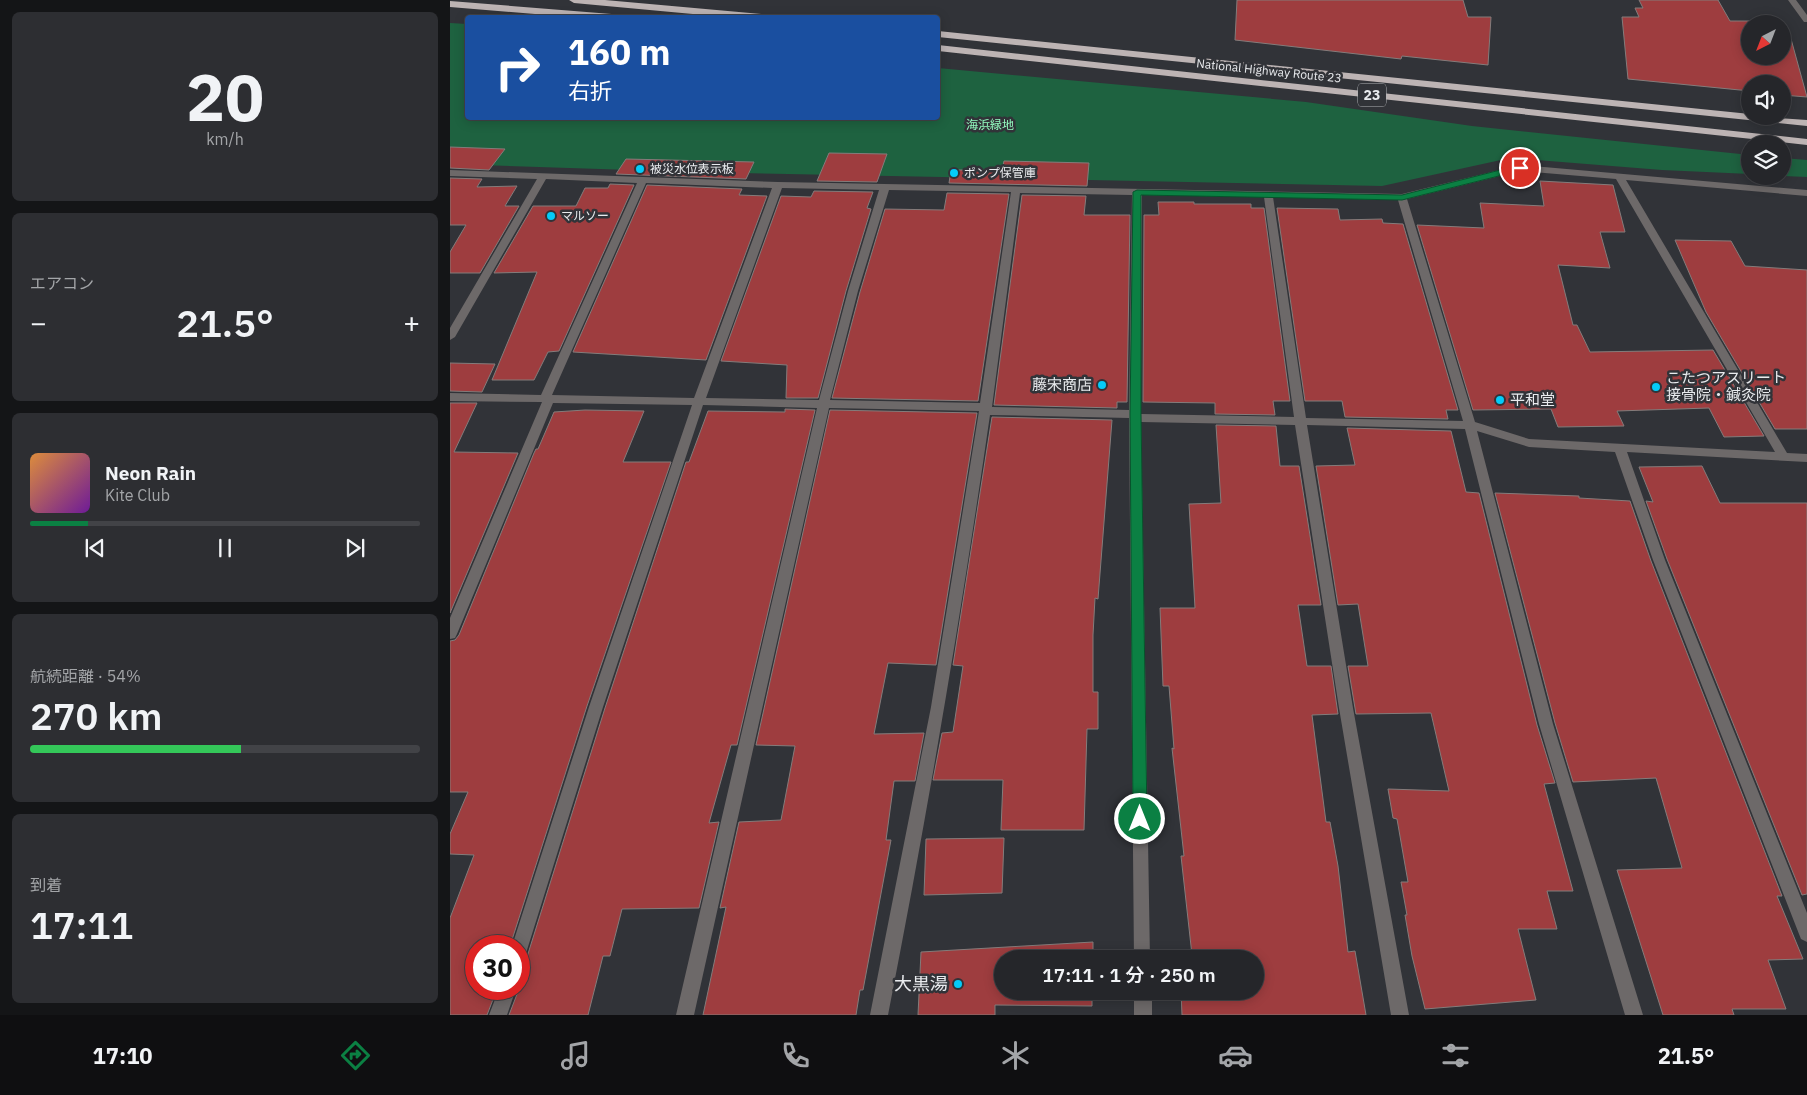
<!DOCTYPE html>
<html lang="ja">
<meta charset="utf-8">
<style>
body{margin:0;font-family:"IBM Plex Sans","Noto Sans JP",sans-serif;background:#2d2e32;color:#f1f3f6;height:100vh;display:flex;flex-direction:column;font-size:19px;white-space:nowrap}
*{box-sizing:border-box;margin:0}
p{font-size:16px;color:#a3a5a8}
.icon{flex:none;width:28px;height:28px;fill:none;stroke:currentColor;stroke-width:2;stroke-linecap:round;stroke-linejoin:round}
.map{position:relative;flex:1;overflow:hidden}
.side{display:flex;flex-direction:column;gap:12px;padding:12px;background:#141517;width:450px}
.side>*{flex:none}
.banner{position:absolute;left:15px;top:15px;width:475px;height:105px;border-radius:5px;box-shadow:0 2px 12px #0003,0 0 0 1px #424347;background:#1a4fa0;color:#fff;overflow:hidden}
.needle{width:32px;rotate:222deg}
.buttons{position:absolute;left:1291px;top:15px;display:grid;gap:10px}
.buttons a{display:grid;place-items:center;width:50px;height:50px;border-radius:50%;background:#25262a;box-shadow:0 2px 12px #0003,0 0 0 1px #424347;font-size:25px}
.speed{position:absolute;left:15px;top:935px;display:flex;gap:10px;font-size:25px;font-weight:700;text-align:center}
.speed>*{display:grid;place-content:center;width:65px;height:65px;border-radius:50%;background:#25262a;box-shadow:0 2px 12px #0003,0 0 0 1px #424347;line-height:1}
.speed .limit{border:8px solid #d22;background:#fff;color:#111}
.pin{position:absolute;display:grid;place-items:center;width:42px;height:42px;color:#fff;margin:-21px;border:2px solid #fff;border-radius:50%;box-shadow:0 1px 5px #0007}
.me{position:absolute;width:55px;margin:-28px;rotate:0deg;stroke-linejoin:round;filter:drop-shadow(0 0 4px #0008)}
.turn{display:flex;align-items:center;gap:18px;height:105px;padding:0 20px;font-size:22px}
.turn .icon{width:65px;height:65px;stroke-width:2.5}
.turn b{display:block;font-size:35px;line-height:42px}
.big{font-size:38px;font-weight:600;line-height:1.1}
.side .tile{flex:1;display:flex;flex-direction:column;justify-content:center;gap:8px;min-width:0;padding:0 18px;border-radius:8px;background:#2d2e32}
.side .dial{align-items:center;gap:0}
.dial b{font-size:65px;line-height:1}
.song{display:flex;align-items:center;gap:15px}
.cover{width:60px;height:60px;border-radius:8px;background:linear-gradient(135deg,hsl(30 70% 55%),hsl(280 70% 35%))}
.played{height:5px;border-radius:2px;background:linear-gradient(90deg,#0b8043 15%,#424347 15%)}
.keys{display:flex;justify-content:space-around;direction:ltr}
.heat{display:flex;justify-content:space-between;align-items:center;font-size:28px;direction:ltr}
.charge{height:8px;border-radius:4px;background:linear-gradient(90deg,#34c759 54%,#424347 0)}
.trip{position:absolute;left:544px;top:950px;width:270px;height:50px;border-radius:25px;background:#25262a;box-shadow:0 2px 12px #0003,0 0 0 1px #424347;font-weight:600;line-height:50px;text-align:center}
.tab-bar{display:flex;height:80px;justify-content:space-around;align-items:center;background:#0f0f11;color:#a3a5a8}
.tab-bar .icon{width:35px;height:35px}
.tab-bar .active{color:#0b8043}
.tab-bar b{font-size:22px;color:#f1f3f6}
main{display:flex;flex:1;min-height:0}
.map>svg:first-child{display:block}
.green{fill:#1e6240}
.building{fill:#9e3d3f;stroke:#847c7b}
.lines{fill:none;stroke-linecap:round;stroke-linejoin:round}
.street{fill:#6d6969;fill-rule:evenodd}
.highway{fill:#bdb4b4;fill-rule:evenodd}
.route{fill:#0b8043;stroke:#07532c}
.poi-dot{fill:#04cbf9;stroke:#313338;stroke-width:2}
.labels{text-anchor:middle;stroke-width:5;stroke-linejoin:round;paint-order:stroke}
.far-street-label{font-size:12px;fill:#e9ebee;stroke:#313338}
.far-park-label{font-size:12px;fill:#93fbbf;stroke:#313338}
.far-poi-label{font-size:12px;fill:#e9ebee;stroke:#313338;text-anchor:start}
.shield{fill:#313338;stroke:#b2b4b7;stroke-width:1}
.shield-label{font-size:14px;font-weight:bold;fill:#e9ebee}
.poi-label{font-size:15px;fill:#e9ebee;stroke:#313338;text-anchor:start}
.near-poi-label{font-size:18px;fill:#e9ebee;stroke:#313338;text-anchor:end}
</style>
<main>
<section class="side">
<div class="tile dial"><b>20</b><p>km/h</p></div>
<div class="tile"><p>エアコン</p>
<div class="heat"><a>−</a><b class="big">21.5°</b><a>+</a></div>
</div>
<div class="tile">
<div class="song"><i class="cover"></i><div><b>Neon Rain</b><p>Kite Club</p></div></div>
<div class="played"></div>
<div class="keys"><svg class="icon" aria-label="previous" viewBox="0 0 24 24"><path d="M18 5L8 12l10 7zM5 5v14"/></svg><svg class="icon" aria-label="pause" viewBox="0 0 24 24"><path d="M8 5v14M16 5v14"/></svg><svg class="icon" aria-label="next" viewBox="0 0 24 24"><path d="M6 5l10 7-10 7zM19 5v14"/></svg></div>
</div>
<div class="tile"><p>航続距離 · 54%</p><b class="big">270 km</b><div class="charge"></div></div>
<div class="tile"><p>到着</p><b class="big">17:11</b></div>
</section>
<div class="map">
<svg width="1357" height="1015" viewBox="0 0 1357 1015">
<rect width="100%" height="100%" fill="#313338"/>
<path class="green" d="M0 23 17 24 18 118H488V68L856 102 1022 126 1300 155V174L1212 170 1060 158 932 186 242 172 0 164Z
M1333 158 1357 160V177L1333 176Z"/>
<path class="building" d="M787 0H1013L1018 17H1041L1038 65 952 56 951 59 785 40Z
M1189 0H1268L1280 21H1307L1309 24H1300V56H1332V39H1341L1357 97 1332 95V84H1300V91L1178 79 1172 17H1189L1185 8H1193Z
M0 147 55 149 39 170 0 168Z
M379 153 437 154 427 182 367 181Z
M176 159 304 162 296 179 166 174Z
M554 161 639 163 637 186 499 183 501 170H552Z
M0 178 32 179 27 187 67 186 55 206H69L30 273H0V252L16 225H0Z
M1090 181 1163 185 1175 232H1150L1160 268 1108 265 1123 325H1127L1140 352 1263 350 1314 436 1274 437 1259 408 1167 411 1174 426 1108 427 1101 409 1023 410 967 225 1034 228 1030 203 1094 206Z
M160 184 184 185 109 351 98 352 84 380H42L87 272 44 273 83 206H126L135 188H158Z
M197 185 292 189 289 195 317 196 256 360 123 352Z
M364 191 423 192 417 208 421 209 396 291 368 398H336L337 365 271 361 331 196 361 197Z
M497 193 559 194 528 401 382 398 410 292 435 209 494 210Z
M572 195 636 196 634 215H680L677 402H667V408L544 405Z
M708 202H744V204H801V208H814L840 401H823L825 415 765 414V403L693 402 694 215H709Z
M827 208 888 209 890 220 932 219 933 223 953 224 1008 410H996L998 419 895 417 892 401H855Z
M1225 240 1281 241 1295 266 1357 270V429H1325L1256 312Z
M0 363 45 364 32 392 0 391Z
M0 403H27L4 452 68 453 0 613Z
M335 409 365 410 287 745H281L259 823 269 822 249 908 172 909 160 956H153L138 1015H59L69 989V960L77 957 155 708 236 462H239L258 411 335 412Z
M135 410 194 411 173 462H221L137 706 60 946H26V989H47L37 1015H0V918L24 855 0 854V834L18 792H0V641L5 640 9 635 84 453 86 449H88L104 412Z
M380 410 527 413 486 665 438 663 424 734 474 733 465 781H444L436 840H441L413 990H410L406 1015H253L276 907 270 908 289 822 331 820 345 746 306 745Z
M542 417 662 420 648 599 645 598 643 635V692H648V729H637L634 830H551L553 780H483L492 733 503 732 513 666 503 665Z
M766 425 826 426 830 466H849L871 605H848L857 666H881L888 714 862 715 876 822H880L888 866 898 952 905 951 916 1015H732L731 991H805V959H729L728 955H742L731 856H734L722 748 724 749 719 686H713L710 608H745L739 504 771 503Z
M897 428 1001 431 1016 492 1029 493 1087 725 1105 783 1094 784 1123 891H1097L1107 929H1068L1086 1000 975 1009 962 956 955 915H957L951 882H958L947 819 943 818 938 789 999 791 981 713 906 714 898 666H918L908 604 888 605 866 466 905 465Z
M1252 466 1270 503H1357V894L1352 895 1217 559 1196 501 1203 502 1189 467Z
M1045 493 1129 496V498L1180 501 1201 561 1332 896H1327L1353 959 1318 960 1336 1009H1282L1284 1015H1213L1167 870 1232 868 1206 778 1123 782 1105 723Z
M554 838 552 893 474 895 476 839Z
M643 942V959H552V991H642V1006L545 1005V1015H468L471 952Z"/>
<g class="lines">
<path class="street" d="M1338 0H1346L1357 15V22H1354Z
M1070 165 1357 190V196L1176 180 1337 453 1357 454V462L1177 452 1215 560 1357 913V942L1351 939 1349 934 1203 560 1165 452 1079 447 1027 431 1103 724 1193 1015H1175L1089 724 1015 429 857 425 903 708 959 1015H941L889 708 845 425 691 422 700 959H684L679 418 540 415C511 616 477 816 438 1015H420L481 707 529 411 379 408 244 1015H226L367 408 253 405 153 707 77 950 75 956 69 958V946H62L139 707 242 405 103 403 7 634 5 638 0 639V618L92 402 0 401V393L91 395 187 183 96 179 5 337 0 340V328L87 179 0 176V170L328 182 952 194ZM1070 171 1166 179 1325 452 1079 439 1025 422 957 199ZM196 183 322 188 244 398 102 395ZM332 188 429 190 398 291 369 400 256 398ZM439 190 561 192 530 403 380 400 408 291ZM570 193 682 195 679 410 542 407ZM692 195 814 197 844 417 691 414ZM823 197 948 200 1013 421 856 418Z
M49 989H66L57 1015H39Z
M684 991H702V1015H684Z"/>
<path class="highway" d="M119 0H155L323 15 327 18H286L124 3Z
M0 1 174 15 178 18H133L0 7Z
M488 31 1300 114V116L1357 120V126L488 37Z
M488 45 1357 139V145L488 51Z"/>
</g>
<path class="route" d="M1070 165 1073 166V170L952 200 691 195V414L697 819 695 823 690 825 685 823 683 819 680 414 683 192 687 190 952 195Z"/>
<g class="poi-dot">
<circle cx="190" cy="169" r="5"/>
<circle cx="504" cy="173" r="5"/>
<circle cx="101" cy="216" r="5"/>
<circle cx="652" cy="385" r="5"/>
<circle cx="1206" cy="387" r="5"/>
<circle cx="1050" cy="400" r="5"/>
<circle cx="508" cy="984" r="5"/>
</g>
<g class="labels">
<g class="far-street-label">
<text transform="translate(819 71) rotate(6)" y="4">National Highway Route 23</text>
</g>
<g class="far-park-label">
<text x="540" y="129">海浜緑地</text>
</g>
<g class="far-poi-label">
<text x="200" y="173">被災水位表示板</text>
<text x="514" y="177">ポンプ保管庫</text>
<text x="111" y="220">マルソー</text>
</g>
<rect class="shield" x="908" y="83.5" width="28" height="23" rx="4"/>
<g class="shield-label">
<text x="922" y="100">23</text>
</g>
<g class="poi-label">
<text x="1216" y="383">こたつアスリート<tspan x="1216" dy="17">接骨院・鍼灸院</tspan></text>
<text x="642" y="390" text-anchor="end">藤宋商店</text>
<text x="1060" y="405">平和堂</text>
</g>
<g class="near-poi-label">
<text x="498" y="990">大黒湯</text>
</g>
</g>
</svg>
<div class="buttons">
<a><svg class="needle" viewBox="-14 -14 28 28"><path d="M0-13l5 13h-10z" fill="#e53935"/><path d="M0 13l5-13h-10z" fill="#a3a5a8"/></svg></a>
<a><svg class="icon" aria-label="sound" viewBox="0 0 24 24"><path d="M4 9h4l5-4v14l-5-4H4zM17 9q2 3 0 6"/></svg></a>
<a><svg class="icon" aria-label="layers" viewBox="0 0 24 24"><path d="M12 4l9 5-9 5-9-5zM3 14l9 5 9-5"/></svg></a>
</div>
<div class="speed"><div class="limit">30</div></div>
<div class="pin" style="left:1070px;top:168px;background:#d93025"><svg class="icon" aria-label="arrive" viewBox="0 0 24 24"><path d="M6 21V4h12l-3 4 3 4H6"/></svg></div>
<svg class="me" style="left:690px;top:819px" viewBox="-20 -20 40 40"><circle r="17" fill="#0b8043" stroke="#fff" stroke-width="3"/><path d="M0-11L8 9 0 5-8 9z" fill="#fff"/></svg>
<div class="trip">17:11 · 1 分 · 250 m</div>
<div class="banner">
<div class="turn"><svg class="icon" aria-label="right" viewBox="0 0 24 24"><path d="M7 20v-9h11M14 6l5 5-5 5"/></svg><div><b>160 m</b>右折</div></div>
</div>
</div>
</main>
<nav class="tab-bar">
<b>17:10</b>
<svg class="icon active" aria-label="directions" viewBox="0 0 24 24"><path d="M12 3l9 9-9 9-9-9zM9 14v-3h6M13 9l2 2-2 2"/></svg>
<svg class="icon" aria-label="music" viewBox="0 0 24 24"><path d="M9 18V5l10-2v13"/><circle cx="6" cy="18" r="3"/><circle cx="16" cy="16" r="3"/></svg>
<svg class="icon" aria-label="phone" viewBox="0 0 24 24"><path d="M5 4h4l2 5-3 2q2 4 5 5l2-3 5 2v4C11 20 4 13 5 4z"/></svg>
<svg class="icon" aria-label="climate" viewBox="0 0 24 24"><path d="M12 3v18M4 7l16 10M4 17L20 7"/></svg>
<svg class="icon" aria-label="car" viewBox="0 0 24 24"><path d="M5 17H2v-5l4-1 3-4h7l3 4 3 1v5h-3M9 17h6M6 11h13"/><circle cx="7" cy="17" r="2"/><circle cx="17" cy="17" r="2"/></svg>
<svg class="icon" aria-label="filters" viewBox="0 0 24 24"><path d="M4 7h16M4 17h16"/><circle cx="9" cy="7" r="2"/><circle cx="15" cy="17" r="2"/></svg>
<b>21.5°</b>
</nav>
